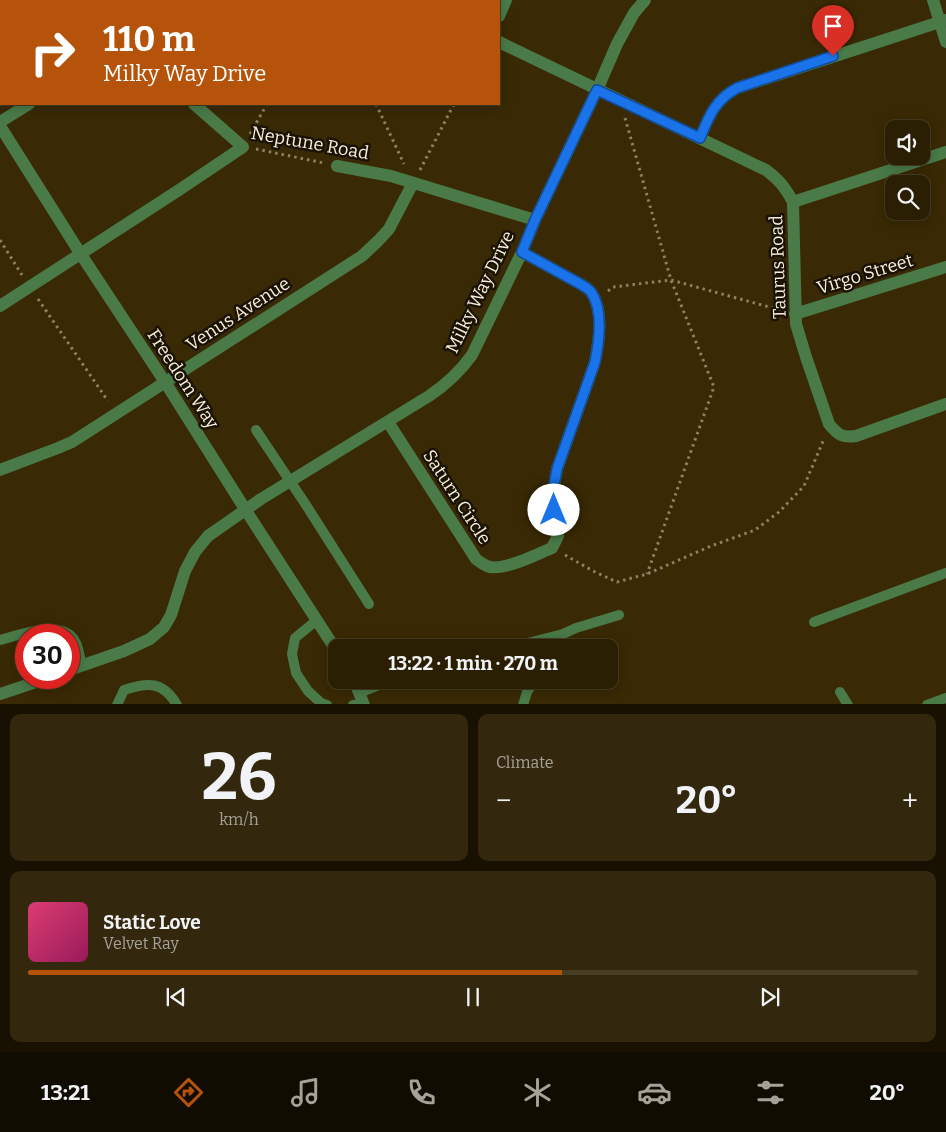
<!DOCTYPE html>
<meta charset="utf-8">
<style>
body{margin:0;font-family:Bitter,serif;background:#33270d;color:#f1f3f6;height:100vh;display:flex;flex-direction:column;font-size:19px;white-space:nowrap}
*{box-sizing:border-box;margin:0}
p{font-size:16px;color:#a6a29a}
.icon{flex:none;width:28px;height:28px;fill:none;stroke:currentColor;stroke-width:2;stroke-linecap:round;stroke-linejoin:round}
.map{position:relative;height:704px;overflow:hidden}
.sheet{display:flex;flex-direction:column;gap:10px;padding:10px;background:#181102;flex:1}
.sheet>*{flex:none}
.guide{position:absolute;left:0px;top:0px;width:500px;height:105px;box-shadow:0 2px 12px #0003,0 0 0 1px #473d25;background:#b45309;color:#fff;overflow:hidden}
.tools{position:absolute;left:885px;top:120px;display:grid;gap:10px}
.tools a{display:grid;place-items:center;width:45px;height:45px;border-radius:10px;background:#2b1f03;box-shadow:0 2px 12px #0003,0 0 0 1px #473d25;font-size:25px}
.speed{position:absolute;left:15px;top:624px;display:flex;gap:10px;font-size:25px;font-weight:700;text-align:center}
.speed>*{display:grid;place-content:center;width:65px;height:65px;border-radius:50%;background:#2b1f03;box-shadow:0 2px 12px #0003,0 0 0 1px #473d25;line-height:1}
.speed .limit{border:8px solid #d22;background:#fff;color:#111}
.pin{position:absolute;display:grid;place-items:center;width:42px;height:42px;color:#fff;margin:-51px -21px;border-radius:50% 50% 50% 0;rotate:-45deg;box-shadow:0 0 5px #0007}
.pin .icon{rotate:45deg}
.me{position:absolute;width:55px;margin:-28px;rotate:0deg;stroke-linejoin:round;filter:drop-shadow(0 0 4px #0008)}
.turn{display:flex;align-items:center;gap:18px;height:105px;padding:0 20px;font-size:22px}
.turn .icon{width:65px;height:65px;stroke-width:2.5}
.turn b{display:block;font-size:35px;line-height:42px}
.big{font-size:38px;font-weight:700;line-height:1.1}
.sheet .card{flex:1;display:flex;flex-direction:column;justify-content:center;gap:8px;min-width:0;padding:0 18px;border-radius:10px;background:#33270d}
.sheet .dial{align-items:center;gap:0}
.dial b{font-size:65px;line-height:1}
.song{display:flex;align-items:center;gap:15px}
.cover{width:60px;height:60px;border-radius:8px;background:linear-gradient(135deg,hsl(340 70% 55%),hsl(330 70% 35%))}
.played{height:5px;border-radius:2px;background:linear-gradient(90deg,#b45309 60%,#473d25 60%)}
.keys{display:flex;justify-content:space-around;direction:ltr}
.heat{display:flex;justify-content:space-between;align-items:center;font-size:28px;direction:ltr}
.sheet .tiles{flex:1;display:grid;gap:10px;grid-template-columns:1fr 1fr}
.card:last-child{grid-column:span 2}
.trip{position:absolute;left:328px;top:639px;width:290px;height:50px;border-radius:10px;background:#2b1f03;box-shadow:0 2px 12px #0003,0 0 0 1px #473d25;font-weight:700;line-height:50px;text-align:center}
.menu{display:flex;height:80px;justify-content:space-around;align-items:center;background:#110c01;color:#a6a29a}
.menu .icon{width:35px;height:35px}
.menu .current{color:#b45309}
.menu b{font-size:22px;color:#f1f3f6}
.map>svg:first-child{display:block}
.built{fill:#453102}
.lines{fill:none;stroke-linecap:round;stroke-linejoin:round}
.path{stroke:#8d8063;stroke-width:3;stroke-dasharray:2.5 4;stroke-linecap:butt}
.service{stroke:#497a48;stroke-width:10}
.minor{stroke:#497a48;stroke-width:12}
.tertiary{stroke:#497a48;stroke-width:12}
.route-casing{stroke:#114b97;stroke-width:12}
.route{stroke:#1a73e8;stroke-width:9}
.labels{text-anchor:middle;stroke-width:5;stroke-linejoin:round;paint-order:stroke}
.street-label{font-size:18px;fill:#f8eedb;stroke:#1a1305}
</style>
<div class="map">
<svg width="946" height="705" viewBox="0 0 946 705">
<rect width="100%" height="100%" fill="#392904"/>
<path class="built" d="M0 0H220L217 1H1V74L0 72Z"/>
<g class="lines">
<path class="path" d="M300 1 318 0
M326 1 327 0
M376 104 404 164
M625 118 671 280 714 387 647 574
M250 134 267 104
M256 149 324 163
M420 170 454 104
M0 240 22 275
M608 291 613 287 671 280 780 310
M38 299 108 401
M565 555 593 571 617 582 647 574 711 546 755 530 779 512 804 486 824 439"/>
<path class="service" d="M256 430 306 505 369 604
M317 620 295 638 292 654 296 673 308 691 321 703 327 705
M814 622 946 573
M0 640C20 635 64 617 76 643 79 650 80 658 82 666
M509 648 563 634
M554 648 563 634 576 628 619 615
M840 692 848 705
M359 693 391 680
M117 705 124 690C148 682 163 681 177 705
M353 705 364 704
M523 705 527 692 535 680
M927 705 946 698"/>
<path class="minor" d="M410 0 413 1
M933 0 946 42
M499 16 506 0
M499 42 766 170C779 180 785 187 793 202L796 324 806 357 829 424C838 435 842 438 856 436L946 404
M0 122 29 104
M700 138C709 116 715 100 737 88L946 20
M337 166 391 176 535 220
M793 202 946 152
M0 306 179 190 243 147 194 104
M795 314 946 267
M388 422 476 559C480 562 485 566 490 567 506 570 537 554 552 548L558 536 557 522 552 496 557 469 595 362C599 341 604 311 591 292 589 289 585 287 582 285L522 252
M0 470 58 448 72 442 362 256 378 241 389 229 413 183
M69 670 124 651 150 639 164 627 171 615 185 571 195 552 208 536 261 499 429 396C447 384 459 373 472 355L522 252 535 220 597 90 617 44 634 13 645 0
M0 694 48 678"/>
<path class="tertiary" d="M0 126 80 253 165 382 245 509 336 650
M354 680 364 705"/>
</g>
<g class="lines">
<g class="route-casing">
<path id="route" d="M554 510 552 496 557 469 595 362C599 342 604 310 591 292 589 289 585 287 582 285L522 252 535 220 597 90 700 138C709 116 715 100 737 88L833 56"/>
</g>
<use href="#route" class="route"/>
</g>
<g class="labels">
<g class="street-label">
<text transform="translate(310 143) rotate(10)" y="6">Neptune Road</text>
<text transform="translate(778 267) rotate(-92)" y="6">Taurus Road</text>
<text transform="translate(865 274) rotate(-17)" y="6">Virgo Street</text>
<text transform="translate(480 292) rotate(-64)" y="6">Milky Way Drive</text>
<text transform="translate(238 314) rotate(-33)" y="6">Venus Avenue</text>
<text transform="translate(183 379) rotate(57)" y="6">Freedom Way</text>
<text transform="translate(457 497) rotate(57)" y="6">Saturn Circle</text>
</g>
</g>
</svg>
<div class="tools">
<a><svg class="icon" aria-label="sound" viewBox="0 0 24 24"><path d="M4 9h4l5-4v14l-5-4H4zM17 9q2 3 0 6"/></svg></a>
<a><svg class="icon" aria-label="search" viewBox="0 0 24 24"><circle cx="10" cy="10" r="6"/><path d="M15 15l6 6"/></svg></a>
</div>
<div class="speed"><div class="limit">30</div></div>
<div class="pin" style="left:833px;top:56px;background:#d93025"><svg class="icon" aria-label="arrive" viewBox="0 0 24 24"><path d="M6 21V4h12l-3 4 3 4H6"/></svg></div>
<svg class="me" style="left:554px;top:510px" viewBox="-20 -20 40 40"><circle r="19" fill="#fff"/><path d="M0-13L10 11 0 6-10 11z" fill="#1a73e8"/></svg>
<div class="trip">13:22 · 1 min · 270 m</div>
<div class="guide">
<div class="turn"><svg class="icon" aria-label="right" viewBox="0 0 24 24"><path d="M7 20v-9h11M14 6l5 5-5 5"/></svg><div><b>110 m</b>Milky Way Drive</div></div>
</div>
</div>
<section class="sheet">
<div class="tiles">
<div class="card dial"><b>26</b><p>km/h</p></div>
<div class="card"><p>Climate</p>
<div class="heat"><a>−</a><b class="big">20°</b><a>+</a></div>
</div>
<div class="card">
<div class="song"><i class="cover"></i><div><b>Static Love</b><p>Velvet Ray</p></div></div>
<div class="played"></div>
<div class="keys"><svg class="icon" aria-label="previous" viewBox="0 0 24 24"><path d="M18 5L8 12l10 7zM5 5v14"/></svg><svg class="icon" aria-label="pause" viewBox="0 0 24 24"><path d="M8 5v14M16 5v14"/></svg><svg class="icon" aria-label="next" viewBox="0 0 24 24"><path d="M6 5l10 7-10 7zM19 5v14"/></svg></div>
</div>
</div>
</section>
<nav class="menu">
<b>13:21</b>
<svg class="icon current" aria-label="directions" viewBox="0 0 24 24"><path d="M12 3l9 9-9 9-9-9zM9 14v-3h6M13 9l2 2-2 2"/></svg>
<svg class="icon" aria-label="music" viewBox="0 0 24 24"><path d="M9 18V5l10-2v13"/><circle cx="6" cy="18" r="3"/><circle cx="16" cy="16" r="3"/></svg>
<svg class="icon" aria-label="phone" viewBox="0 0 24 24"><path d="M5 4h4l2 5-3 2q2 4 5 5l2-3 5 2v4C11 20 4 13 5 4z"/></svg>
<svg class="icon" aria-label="climate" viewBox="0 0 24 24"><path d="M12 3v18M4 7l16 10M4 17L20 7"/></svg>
<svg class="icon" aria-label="car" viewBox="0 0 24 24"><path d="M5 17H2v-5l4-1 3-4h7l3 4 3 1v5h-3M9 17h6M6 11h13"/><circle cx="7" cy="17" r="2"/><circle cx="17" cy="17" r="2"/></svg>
<svg class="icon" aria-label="filters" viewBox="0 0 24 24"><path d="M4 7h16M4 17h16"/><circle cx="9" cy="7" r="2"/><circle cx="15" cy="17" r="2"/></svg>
<b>20°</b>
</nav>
